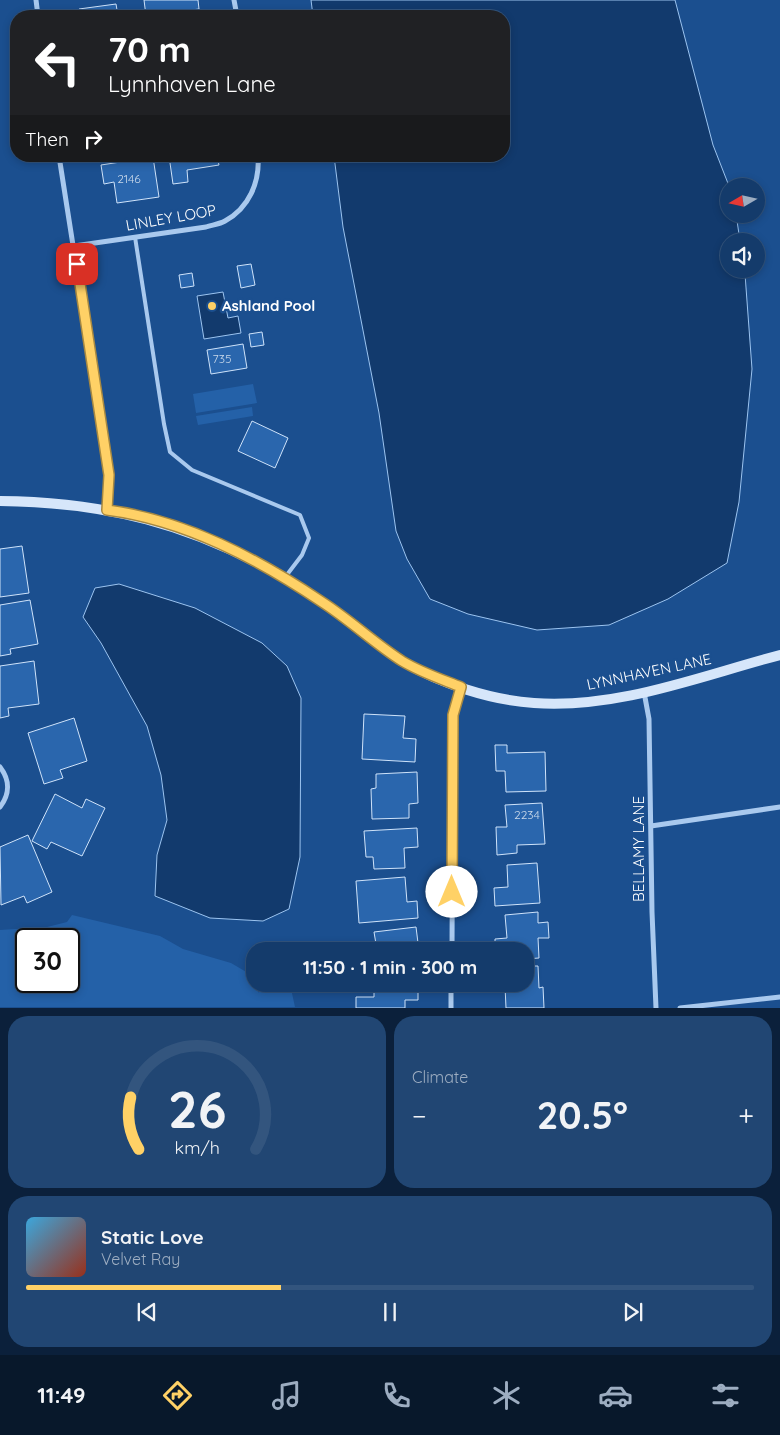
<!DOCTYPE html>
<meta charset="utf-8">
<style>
body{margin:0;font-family:Quicksand,sans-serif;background:#214673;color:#f1f3f6;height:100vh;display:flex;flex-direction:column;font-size:19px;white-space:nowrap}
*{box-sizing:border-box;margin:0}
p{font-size:16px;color:#9dadc1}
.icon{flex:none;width:28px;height:28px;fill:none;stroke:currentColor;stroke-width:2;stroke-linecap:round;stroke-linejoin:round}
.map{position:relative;height:1008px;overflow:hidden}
.panel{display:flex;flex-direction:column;gap:8px;padding:8px;background:#0b203b;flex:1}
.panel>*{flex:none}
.banner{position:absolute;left:10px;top:10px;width:500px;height:152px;border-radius:20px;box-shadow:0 2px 8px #0003,0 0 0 1px #33557e;background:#202124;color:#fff;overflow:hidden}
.needle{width:32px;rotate:261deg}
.tools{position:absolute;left:720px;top:178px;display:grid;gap:10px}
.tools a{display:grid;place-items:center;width:45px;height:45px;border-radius:50%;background:#143b6b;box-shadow:0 2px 8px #0003,0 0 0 1px #33557e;font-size:25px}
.speed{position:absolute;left:15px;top:928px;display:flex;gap:10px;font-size:25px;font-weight:700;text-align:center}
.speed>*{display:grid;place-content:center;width:65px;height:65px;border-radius:50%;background:#143b6b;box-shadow:0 2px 8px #0003,0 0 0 1px #33557e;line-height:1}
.speed .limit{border:2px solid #111;border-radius:8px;background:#fff;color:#111}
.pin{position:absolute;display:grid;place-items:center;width:42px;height:42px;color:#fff;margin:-21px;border-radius:10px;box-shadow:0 2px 8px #0006}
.me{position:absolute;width:55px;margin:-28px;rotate:0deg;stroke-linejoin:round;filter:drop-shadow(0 0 4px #0008)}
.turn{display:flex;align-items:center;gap:18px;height:105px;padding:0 15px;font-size:22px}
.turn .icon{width:65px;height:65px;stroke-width:2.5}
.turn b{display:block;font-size:35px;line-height:42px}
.then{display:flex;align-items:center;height:48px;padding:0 15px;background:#0003;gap:10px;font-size:19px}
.big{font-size:38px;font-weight:800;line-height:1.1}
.panel .widget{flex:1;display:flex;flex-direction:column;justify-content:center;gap:8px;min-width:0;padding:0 18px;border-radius:20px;background:#214673}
.panel .dial{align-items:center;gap:0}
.dial svg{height:130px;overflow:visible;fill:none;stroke:#33557e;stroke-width:7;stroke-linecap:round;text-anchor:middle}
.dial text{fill:#f1f3f6;stroke:none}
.song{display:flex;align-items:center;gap:15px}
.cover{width:60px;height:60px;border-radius:8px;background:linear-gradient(135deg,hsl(200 70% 55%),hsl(10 70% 35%))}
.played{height:5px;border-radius:2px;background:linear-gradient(90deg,#ffd166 35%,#33557e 35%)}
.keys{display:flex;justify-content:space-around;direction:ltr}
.heat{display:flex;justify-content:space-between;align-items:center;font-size:28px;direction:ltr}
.panel .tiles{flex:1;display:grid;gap:8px;grid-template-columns:1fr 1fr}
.widget:last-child{grid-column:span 2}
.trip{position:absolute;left:246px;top:942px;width:288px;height:50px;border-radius:20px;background:#143b6b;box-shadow:0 2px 8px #0003,0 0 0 1px #33557e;font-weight:800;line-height:50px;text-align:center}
.tabs{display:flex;height:80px;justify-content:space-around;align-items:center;background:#08182b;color:#9dadc1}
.tabs .icon{width:35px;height:35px}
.tabs .current{color:#ffd166}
.tabs b{font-size:22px;color:#f1f3f6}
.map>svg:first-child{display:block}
.green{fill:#2461a8;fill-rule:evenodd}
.water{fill:#123a6d;stroke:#9cc4f0}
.building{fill:#2a66ad;stroke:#cfe3fa}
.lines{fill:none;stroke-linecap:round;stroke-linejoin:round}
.lane{stroke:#a9c9ee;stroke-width:4}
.street{stroke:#a9c9ee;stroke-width:5}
.secondary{stroke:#d6e6fa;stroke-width:10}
.route-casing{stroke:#a68842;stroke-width:12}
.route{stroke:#ffd166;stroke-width:9}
.poi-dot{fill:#ffd166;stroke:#1b4f8f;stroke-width:2}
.labels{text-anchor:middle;stroke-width:5;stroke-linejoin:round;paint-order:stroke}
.number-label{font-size:12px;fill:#cad9ea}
.street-label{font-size:15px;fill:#fff;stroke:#1b4f8f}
.poi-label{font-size:15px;font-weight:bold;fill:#fff;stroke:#1b4f8f;text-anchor:start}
</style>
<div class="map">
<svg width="780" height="1008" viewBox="0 0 780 1008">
<rect width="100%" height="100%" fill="#1b4f8f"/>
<path class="green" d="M253 384 257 403 196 413 193 394Z
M252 407 253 416 198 425 196 416Z
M72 915 160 936 183 949 231 963 248 973 259 993 261 984H290L295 1007H0V930L47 927 67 922ZM26 939H69V981H26Z"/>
<path class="water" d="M311 0H675L713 145 729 186V214H736L740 241H729V269H744L745 274 752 369 739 502 727 563 668 599 609 625 537 630 468 614 430 599 407 559 396 531 379 413 343 227 334 156H504V16H313Z
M223 292 228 318 238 316 241 333 204 339 197 296Z
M119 584 195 608 262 643 287 666 301 698 300 857 289 909 263 921 210 918 155 896 157 855 167 820 161 775 147 726 101 643 83 617 95 588Z"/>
<path class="building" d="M144 0H198L199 9 146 16Z
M116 4 118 16H80L79 9Z
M169 156H217L219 165 187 170 188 182 173 184Z
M153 157 159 197 117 203 114 182 104 184 101 165Z
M251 264 255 285 241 288 237 266Z
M192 273 194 286 181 288 179 275Z
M262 332 264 345 251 347 249 334Z
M243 344 247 368 211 374 207 350Z
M252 421 288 438 275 468 238 451Z
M22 546 29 593 0 597V549Z
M30 600 38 644 10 649 11 654 0 656V605Z
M34 661 39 704 8 708 9 716 0 718V666Z
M364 714 405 716 403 738 416 739 415 762 362 759Z
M74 718 87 761 60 770 63 778 44 784 28 733Z
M495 745H507V753L545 752 546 791 506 792 505 771H496Z
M417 772 418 803 409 804V818L372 819 371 789 376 788V774Z
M55 794 82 808 86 799 105 808 82 856 51 842 47 849 32 841Z
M542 803 545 844 517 845V853L497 855 496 827H507L505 805Z
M417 828 418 847 404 848 405 868 374 869 373 857H366L364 831Z
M28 835 52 892 27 903 24 896 1 905 0 847Z
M537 863 540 903 495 906 494 888 508 887 507 865Z
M405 877 407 902 417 901 418 918 359 923 356 881Z
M538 912V923L548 922 549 938H538L539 958 525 959V951H495V939L507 938 505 915Z
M416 927 419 951H371L370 944H376L374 932Z
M525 966H538L539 988 543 987 544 1008H506L505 986 496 987V984H525Z
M374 984H418V1000H405V1008H356V997H374Z"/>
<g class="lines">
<path class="lane" d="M135 237 164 424 170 452 192 470 300 515 309 538 302 555 286 576"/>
<path class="street" d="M36 0 38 16
M234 0 237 16
M59 156 109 475 107 510
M74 246 206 227C212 225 220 224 225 221 249 208 260 182 258 156
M644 692 649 719 652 912 656 1008
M0 767C10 780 10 794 0 807
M651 826 780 807
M452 951 453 715 461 688
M451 1008V984
M680 1008 780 997"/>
<path class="secondary" d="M0 501C105 502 192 524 283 577 310 593 335 611 359 629 374 640 388 653 403 662 442 684 490 700 534 703 619 709 700 676 780 655"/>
</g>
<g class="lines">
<g class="route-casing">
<path id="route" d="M77 264 109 475 107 510C185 520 258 559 322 602 350 620 374 643 402 661 420 672 441 679 461 687L453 715 452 892"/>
</g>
<use href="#route" class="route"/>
</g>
<circle class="poi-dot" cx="212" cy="306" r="5"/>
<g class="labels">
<g class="number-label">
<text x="129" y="183">2146</text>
<text x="222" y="363">735</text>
<text x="527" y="819">2234</text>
</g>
<g class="street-label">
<text transform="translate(171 218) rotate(-10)" y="5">LINLEY LOOP</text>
<text transform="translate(649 672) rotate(-12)" y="5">LYNNHAVEN LANE</text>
<text transform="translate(639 849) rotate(-90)" y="5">BELLAMY LANE</text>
</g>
<g class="poi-label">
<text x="222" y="311">Ashland Pool</text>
</g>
</g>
</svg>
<div class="tools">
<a><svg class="needle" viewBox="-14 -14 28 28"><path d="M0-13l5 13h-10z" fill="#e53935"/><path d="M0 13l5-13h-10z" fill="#9dadc1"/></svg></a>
<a><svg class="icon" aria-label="sound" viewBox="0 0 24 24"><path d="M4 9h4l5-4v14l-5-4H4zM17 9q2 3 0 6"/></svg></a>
</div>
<div class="speed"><div class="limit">30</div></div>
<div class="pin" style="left:77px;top:264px;background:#d93025"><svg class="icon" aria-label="arrive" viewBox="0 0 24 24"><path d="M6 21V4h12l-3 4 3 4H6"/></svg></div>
<svg class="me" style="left:452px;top:892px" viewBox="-20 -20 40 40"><circle r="19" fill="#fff"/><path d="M0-13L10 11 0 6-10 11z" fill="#ffd166"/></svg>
<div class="trip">11:50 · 1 min · 300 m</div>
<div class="banner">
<div class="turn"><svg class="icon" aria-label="left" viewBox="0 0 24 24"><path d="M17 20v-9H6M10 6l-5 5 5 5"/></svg><div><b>70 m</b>Lynnhaven Lane</div></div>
<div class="then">Then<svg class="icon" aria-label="right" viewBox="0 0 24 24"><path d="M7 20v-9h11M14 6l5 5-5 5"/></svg></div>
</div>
</div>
<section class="panel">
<div class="tiles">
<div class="widget dial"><svg viewBox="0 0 100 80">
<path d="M14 69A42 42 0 1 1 86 69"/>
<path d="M14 69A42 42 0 0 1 9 37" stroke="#ffd166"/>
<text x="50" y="56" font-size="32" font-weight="700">26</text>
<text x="50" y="72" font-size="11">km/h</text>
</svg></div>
<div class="widget"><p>Climate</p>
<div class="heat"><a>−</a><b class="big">20.5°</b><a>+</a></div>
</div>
<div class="widget">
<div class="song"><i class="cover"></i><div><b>Static Love</b><p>Velvet Ray</p></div></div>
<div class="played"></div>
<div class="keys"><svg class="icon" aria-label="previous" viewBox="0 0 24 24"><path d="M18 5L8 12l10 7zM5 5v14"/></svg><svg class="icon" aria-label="pause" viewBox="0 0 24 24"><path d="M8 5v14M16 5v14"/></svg><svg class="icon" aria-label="next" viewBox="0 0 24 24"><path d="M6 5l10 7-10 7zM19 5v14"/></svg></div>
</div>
</div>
</section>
<nav class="tabs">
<b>11:49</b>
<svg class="icon current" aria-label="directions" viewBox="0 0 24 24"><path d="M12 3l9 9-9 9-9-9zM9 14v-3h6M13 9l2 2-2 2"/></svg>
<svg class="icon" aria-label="music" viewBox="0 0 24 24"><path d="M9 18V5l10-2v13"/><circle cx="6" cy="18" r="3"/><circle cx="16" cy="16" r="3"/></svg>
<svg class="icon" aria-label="phone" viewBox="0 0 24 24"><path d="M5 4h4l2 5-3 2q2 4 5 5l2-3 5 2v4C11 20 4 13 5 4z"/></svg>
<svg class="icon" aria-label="climate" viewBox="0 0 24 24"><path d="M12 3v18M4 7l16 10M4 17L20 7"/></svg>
<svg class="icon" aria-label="car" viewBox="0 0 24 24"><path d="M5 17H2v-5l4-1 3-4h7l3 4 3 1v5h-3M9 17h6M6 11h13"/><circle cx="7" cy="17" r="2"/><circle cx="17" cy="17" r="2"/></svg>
<svg class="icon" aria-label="filters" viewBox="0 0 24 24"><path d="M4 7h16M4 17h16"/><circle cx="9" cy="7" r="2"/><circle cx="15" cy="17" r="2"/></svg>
</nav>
